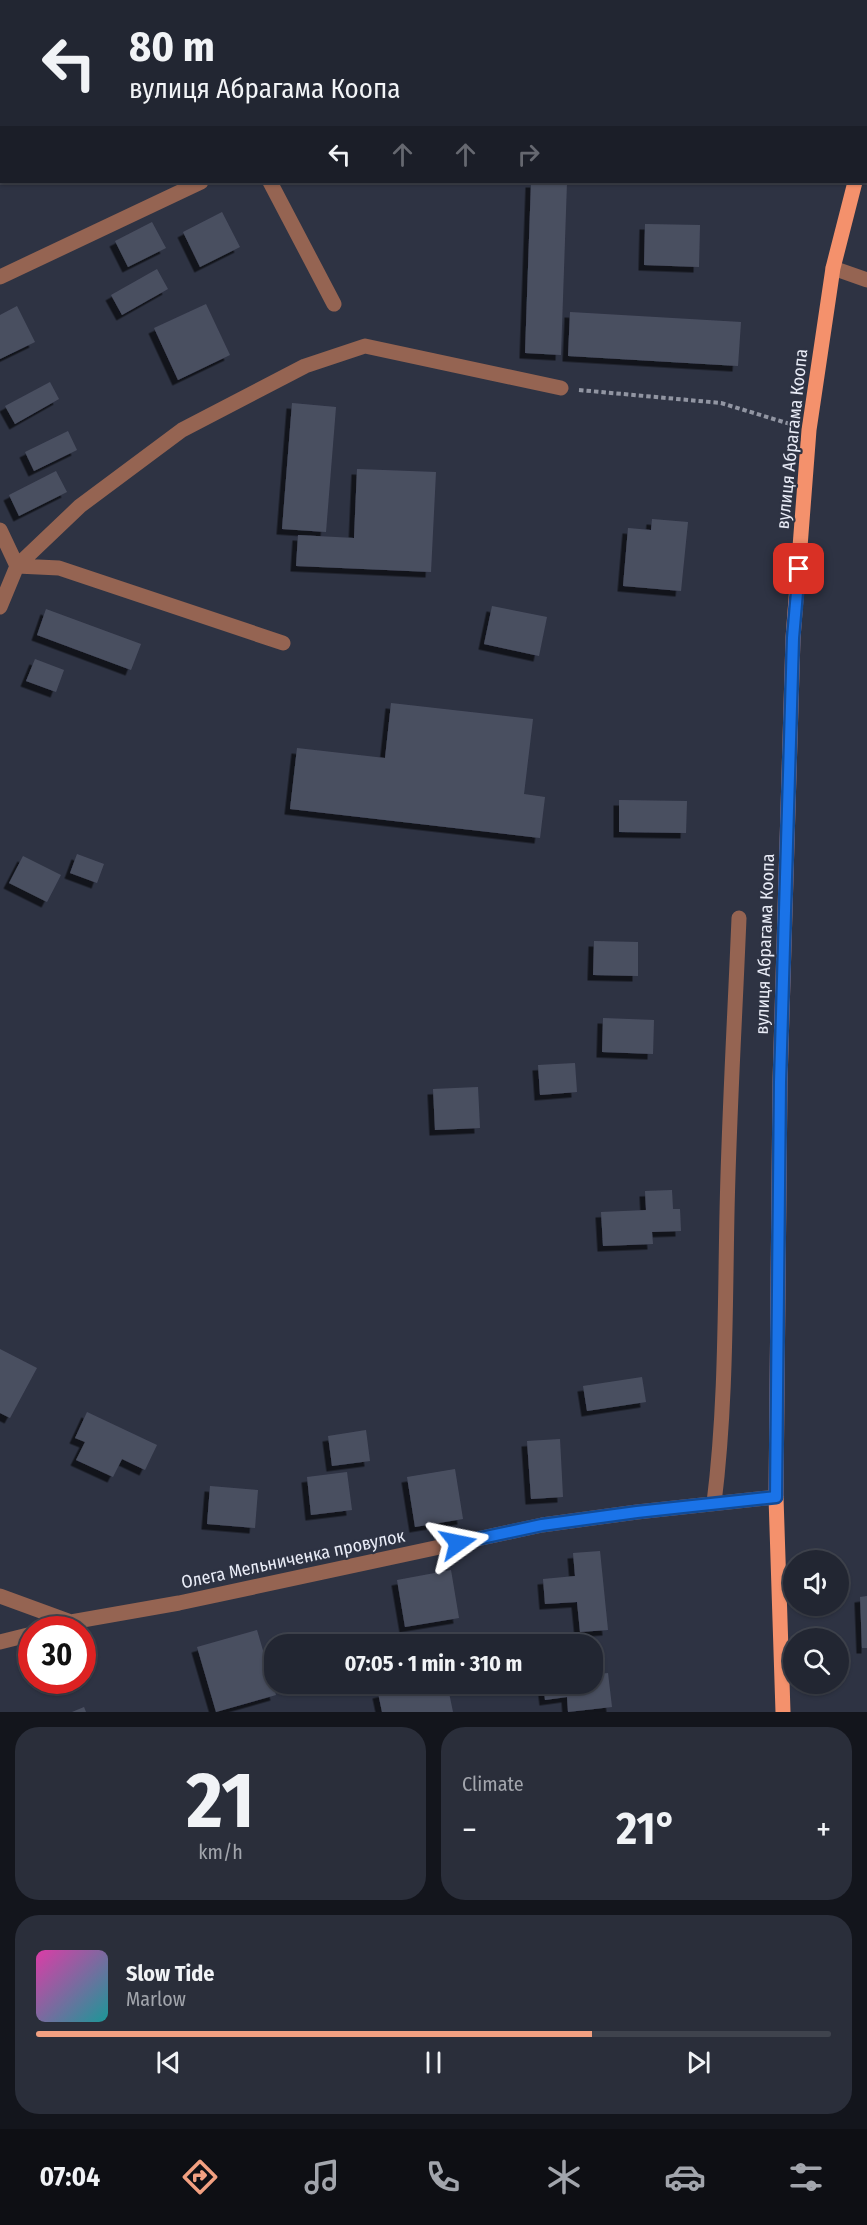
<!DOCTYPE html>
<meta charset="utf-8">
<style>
body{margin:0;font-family:"Fira Sans Condensed",sans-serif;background:#2a2e3a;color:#f1f3f6;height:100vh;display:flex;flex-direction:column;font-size:22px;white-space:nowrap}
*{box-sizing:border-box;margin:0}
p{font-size:20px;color:#a2a5ac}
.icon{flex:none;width:33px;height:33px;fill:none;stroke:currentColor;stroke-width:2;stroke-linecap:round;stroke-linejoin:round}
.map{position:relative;height:1712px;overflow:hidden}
.drawer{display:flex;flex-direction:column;gap:15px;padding:15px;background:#13151c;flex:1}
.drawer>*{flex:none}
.top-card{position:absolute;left:0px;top:0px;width:867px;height:183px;box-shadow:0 2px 4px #0004,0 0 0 2px #3f434d;background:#222632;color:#f1f3f6;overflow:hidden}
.buttons{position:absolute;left:783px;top:1550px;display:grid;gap:12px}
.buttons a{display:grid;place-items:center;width:66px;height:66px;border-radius:50%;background:#222632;box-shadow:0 2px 4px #0004,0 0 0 2px #3f434d;font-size:30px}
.speed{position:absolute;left:18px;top:1616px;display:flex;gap:12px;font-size:30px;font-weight:700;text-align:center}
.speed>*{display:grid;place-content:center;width:78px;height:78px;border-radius:50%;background:#222632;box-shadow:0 2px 4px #0004,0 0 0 2px #3f434d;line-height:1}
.speed .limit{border:9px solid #d22;background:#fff;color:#111}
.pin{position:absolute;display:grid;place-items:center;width:51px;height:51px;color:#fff;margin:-26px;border-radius:12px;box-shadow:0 3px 9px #0006}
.me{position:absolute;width:66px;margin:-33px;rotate:78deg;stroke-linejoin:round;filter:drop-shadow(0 0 4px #0008)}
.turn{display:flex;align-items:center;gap:21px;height:126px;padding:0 30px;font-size:27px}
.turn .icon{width:78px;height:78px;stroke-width:2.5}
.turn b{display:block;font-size:42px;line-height:51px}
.lanes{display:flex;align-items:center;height:57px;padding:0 30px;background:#0003;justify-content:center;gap:30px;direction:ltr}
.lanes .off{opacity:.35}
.big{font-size:45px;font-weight:700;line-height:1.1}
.drawer .tile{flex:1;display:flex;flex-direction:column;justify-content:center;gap:9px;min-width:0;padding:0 21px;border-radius:24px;background:#2a2e3a}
.drawer .dial{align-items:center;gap:0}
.dial b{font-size:78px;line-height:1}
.song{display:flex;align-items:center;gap:18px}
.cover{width:72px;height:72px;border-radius:9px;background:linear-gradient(135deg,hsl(320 70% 55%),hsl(180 70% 35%))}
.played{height:6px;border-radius:3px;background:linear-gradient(90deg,#f2a081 70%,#3f434d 70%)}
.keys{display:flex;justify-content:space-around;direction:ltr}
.heat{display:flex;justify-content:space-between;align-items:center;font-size:33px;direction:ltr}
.drawer .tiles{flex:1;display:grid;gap:15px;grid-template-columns:1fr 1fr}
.tile:last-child{grid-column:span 2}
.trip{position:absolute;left:264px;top:1634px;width:339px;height:60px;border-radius:24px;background:#222632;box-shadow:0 2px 4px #0004,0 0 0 2px #3f434d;font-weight:700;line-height:60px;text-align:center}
.dock{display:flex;height:96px;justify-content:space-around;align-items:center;background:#0e0f14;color:#a2a5ac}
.dock .icon{width:42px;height:42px}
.dock .selected{color:#f2a081}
.dock b{font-size:27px;color:#f1f3f6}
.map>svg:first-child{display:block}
.building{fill:#4a4f61;filter:url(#shadow)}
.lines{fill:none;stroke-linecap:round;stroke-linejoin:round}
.path{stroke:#9195a2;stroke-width:4;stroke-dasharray:4.5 3;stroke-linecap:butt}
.minor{stroke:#956452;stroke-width:15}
.major{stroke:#f4916c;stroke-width:15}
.route-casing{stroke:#114b97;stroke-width:15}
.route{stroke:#1a73e8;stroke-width:10}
.labels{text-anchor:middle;stroke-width:4.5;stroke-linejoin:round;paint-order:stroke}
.street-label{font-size:18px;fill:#e9ecf7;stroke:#2e3343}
</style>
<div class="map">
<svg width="867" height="1712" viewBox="0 0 867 1712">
<defs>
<filter id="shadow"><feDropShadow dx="-5.5" dy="5.5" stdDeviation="0" flood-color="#0009"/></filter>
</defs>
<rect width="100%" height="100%" fill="#2e3343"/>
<path class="building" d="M531 182H567L561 355 525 353Z
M222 212 240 247 200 267 183 232Z
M152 222 166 248 128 267 115 241Z
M645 224 700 225 699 267 644 265Z
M157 269 168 289 122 315 111 295Z
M206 304 230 355 178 380 154 328Z
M17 306 35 342 0 359V315Z
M570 312 741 322 738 366 568 356Z
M50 382 59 399 15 424 5 406Z
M292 403 336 407 326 532 282 529Z
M68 431 77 450 34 471 25 452Z
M357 469 436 472 431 572 296 566 298 535 354 538Z
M56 471 67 492 19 516 9 495Z
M652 519 688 522 681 591 623 586 628 528 651 530Z
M492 606 547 617 539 656 484 644Z
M46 609 141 644 131 670 37 635Z
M35 659 64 670 56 692 26 681Z
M391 703 533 719 524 794 545 797 540 838 290 809 297 748 385 758Z
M619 800 687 801 686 833 619 832Z
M77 854 104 864 97 883 70 873Z
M23 856 61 875 47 902 9 883Z
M594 941 638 942V976L593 975Z
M603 1018 654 1020 653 1054 602 1052Z
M575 1063 577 1092 540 1095 538 1065Z
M478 1087 480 1128 435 1130 433 1089Z
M672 1190 673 1209H680L681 1231 652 1232 653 1244 603 1246 601 1212 646 1210 645 1191Z
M0 1349 37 1368 10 1418 0 1413Z
M642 1377 646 1402 587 1411 583 1386Z
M87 1412 157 1445 145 1470 122 1459 113 1477 76 1460 85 1442 75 1438Z
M366 1430 370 1461 332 1466 328 1436Z
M560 1439 563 1497 531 1499 527 1441Z
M455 1469 463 1519 415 1527 407 1477Z
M347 1472 352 1510 311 1515 307 1477Z
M210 1486 258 1490 255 1528 207 1524Z
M600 1551 608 1630 580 1632 577 1602 545 1604 543 1579 575 1576 573 1553Z
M451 1570 459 1618 405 1627 397 1580Z
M867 1596V1648H862L860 1597Z
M257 1630 276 1695 216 1712 197 1647Z
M589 1635 590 1644H547L546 1639Z
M608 1673 612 1707 568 1712 567 1697 545 1700 543 1683H592V1675Z
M421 1683H447L453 1712H382L378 1693Z
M84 1707 86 1712H72Z"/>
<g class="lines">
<path class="path" d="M579 390 721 403 790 424"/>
<path class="minor" d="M201 0V2
M670 0 672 2
M866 116 867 117
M270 182 334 304
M833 268 867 280
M0 277 201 182
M0 530 17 566 0 607
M17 566 80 506 182 430 305 366 365 346 561 388
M17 566 59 568 283 643
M714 1503C726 1407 725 1309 727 1213 729 1114 735 1016 739 918
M0 1596 71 1622 179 1603 542 1525 637 1512 776 1497
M48 1629 71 1622
M0 1642 32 1634"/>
<path class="major" d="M866 138 867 132
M783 1712 776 1497 780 1082 793 638 809 430 833 268 855 182"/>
</g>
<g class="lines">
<g class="route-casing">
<path id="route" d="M458 1543 542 1525 637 1512 776 1497 780 1082 793 638 799 569"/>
</g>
<use href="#route" class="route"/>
</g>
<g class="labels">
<g class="street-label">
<text transform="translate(792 439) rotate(-84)" y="6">вулиця Абрагама Коопа</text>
<text transform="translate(765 944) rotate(-88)" y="6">вулиця Абрагама Коопа</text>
<text transform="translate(293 1559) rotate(-12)" y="6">Олега Мельниченка провулок</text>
</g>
</g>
</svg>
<div class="buttons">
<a><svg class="icon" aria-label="sound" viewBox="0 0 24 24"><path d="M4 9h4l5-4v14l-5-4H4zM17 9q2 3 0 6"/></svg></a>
<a><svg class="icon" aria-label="search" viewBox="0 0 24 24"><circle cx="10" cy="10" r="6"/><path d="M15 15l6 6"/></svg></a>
</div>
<div class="speed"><div class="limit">30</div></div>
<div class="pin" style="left:799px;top:569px;background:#d93025"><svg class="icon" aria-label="arrive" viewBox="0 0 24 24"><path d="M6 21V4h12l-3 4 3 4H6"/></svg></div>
<svg class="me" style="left:458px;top:1543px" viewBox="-20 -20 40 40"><path d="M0-17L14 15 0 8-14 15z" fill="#1a73e8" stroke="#fff" stroke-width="4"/></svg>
<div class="trip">07:05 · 1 min · 310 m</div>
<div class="top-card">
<div class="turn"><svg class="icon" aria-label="left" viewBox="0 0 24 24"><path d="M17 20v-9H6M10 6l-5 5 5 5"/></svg><div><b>80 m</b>вулиця Абрагама Коопа</div></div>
<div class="lanes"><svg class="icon" aria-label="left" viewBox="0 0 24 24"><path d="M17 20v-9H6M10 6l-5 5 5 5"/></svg><svg class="icon off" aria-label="ahead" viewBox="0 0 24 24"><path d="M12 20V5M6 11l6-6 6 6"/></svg><svg class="icon off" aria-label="ahead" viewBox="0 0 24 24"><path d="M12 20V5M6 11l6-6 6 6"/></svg><svg class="icon off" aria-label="right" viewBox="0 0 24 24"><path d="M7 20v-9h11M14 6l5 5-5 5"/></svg></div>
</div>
</div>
<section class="drawer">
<div class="tiles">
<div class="tile dial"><b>21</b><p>km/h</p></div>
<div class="tile"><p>Climate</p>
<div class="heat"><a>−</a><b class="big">21°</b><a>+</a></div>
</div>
<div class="tile">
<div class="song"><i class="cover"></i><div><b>Slow Tide</b><p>Marlow</p></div></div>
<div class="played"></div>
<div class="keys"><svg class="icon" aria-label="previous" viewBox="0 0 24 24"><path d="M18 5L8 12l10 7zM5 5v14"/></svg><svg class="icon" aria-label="pause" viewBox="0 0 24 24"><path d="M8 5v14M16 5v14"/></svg><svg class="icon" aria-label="next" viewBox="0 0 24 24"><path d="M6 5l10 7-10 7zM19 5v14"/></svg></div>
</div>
</div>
</section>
<nav class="dock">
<b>07:04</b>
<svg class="icon selected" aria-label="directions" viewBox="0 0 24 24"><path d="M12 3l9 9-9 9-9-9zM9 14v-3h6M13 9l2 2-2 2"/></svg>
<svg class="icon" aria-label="music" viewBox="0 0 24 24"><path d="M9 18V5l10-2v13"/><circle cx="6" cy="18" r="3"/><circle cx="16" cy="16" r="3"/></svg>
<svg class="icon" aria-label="phone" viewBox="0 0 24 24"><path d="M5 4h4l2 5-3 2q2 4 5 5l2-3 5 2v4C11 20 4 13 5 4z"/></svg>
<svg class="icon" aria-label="climate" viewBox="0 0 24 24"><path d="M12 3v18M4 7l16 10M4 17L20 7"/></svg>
<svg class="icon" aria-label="car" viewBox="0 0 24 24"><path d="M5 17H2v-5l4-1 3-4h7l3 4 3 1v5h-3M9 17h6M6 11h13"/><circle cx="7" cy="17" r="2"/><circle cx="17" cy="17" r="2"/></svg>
<svg class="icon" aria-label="filters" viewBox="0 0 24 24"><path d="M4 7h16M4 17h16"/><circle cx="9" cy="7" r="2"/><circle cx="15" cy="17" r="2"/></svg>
</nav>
